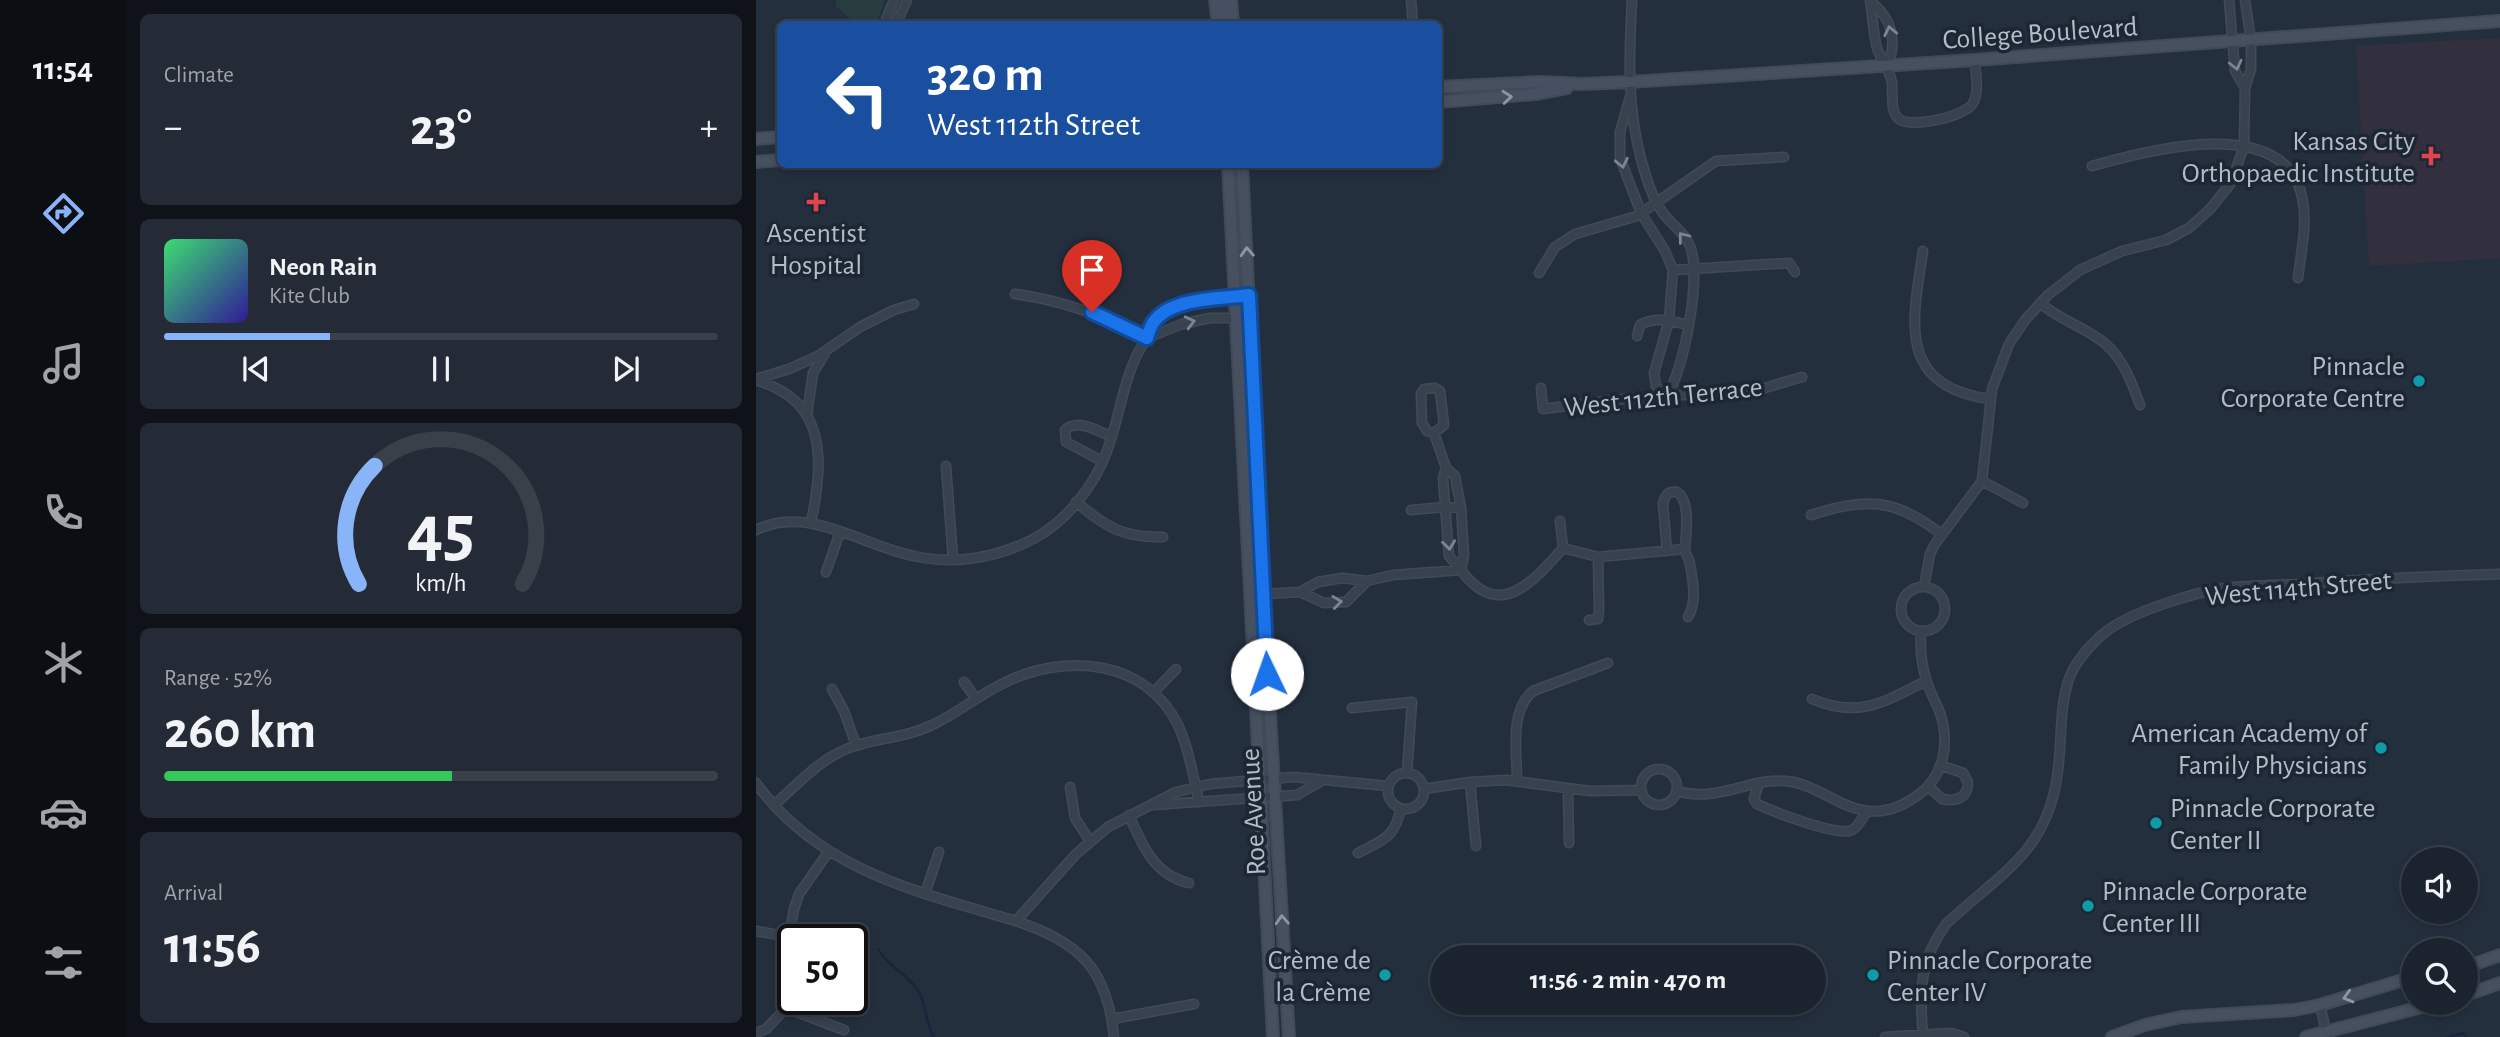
<!DOCTYPE html>
<meta charset="utf-8">
<style>
body{margin:0;font-family:"Alegreya Sans",sans-serif;background:#242b36;color:#f1f3f6;height:100vh;display:flex;flex-direction:column;font-size:26px;white-space:nowrap}
*{box-sizing:border-box;margin:0}
p{font-size:23px;color:#a0a4aa}
.icon{flex:none;width:38px;height:38px;fill:none;stroke:currentColor;stroke-width:2;stroke-linecap:round;stroke-linejoin:round}
.map{position:relative;flex:1;overflow:hidden}
.details{display:flex;flex-direction:column;gap:14px;padding:14px;background:#0f1319;width:630px}
.details>*{flex:none}
.top-card{position:absolute;left:21px;top:21px;width:665px;height:147px;border-radius:10px;box-shadow:0 4px 10px #0003,0 0 0 2px #39404a;background:#1a4fa0;color:#fff;overflow:hidden}
.fabs{position:absolute;left:1645px;top:847px;display:grid;gap:14px}
.fabs a{display:grid;place-items:center;width:77px;height:77px;border-radius:50%;background:#1b232e;box-shadow:0 4px 10px #0003,0 0 0 2px #39404a;font-size:35px}
.speed{position:absolute;left:21px;top:924px;display:flex;gap:14px;font-size:35px;font-weight:700;text-align:center}
.speed>*{display:grid;place-content:center;width:91px;height:91px;border-radius:50%;background:#1b232e;box-shadow:0 4px 10px #0003,0 0 0 2px #39404a;line-height:1}
.speed .limit{border:4px solid #111;border-radius:10px;background:#fff;color:#111}
.pin{position:absolute;display:grid;place-items:center;width:60px;height:60px;color:#fff;margin:-72px -30px;border-radius:50% 50% 50% 0;rotate:-45deg;box-shadow:0 0 7px #0007}
.pin .icon{rotate:45deg}
.me{position:absolute;width:77px;margin:-38px;rotate:357deg;stroke-linejoin:round;filter:drop-shadow(0 0 5px #0008)}
.turn{display:flex;align-items:center;gap:24px;height:147px;padding:0 35px;font-size:32px}
.turn .icon{width:91px;height:91px;stroke-width:2.5}
.turn b{display:block;font-size:49px;line-height:60px}
.big{font-size:52px;font-weight:700;line-height:1.1}
.details .widget{flex:1;display:flex;flex-direction:column;justify-content:center;gap:10px;min-width:0;padding:0 24px;border-radius:10px;background:#242b36}
.details .dial{align-items:center;gap:0}
.dial svg{height:182px;overflow:visible;fill:none;stroke:#39404a;stroke-width:7;stroke-linecap:round;text-anchor:middle}
.dial text{fill:#f1f3f6;stroke:none}
.song{display:flex;align-items:center;gap:21px}
.cover{width:84px;height:84px;border-radius:10px;background:linear-gradient(135deg,hsl(140 70% 55%),hsl(250 70% 35%))}
.played{height:7px;border-radius:4px;background:linear-gradient(90deg,#8ab4f8 30%,#39404a 30%)}
.keys{display:flex;justify-content:space-around;direction:ltr}
.heat{display:flex;justify-content:space-between;align-items:center;font-size:38px;direction:ltr}
.charge{height:10px;border-radius:5px;background:linear-gradient(90deg,#34c759 52%,#39404a 0)}
.trip{position:absolute;left:674px;top:945px;width:396px;height:70px;border-radius:35px;background:#1b232e;box-shadow:0 4px 10px #0003,0 0 0 2px #39404a;font-weight:700;line-height:70px;text-align:center}
main{display:flex;flex:1;min-height:0}
.menu{display:flex;flex-direction:column;width:126px;justify-content:space-around;align-items:center;background:#0b0e12;color:#a0a4aa}
.menu .icon{width:49px;height:49px}
.menu .selected{color:#8ab4f8}
.menu b{font-size:32px;color:#f1f3f6}
.map>svg:first-child{display:block}
.medical{fill:#32303f}
.green{fill:#263c3f}
.lines{fill:none;stroke-linecap:round;stroke-linejoin:round}
.stream{stroke:#17263c;stroke-width:2.5}
.street-casing{stroke:#414a57;stroke-width:11}
.secondary-casing{stroke:#414a57;stroke-width:14}
.street{stroke:#38414e;stroke-width:8}
.secondary{stroke:#465061;stroke-width:10}
.oneway{stroke:#7c8592}
.oneway2{stroke:#8e96a5}
.route-casing{stroke:#114b97;stroke-width:18}
.route{stroke:#1a73e8;stroke-width:12}
.health-dot{fill:#e0444e;stroke:#1d2633;stroke-width:2.5}
.culture-dot{fill:#0f9aa8;stroke:#1d2633;stroke-width:2.5}
.labels{text-anchor:middle;stroke-width:7;stroke-linejoin:round;paint-order:stroke}
.street-label{font-size:28px;fill:#b4bcc9;stroke:#1d2633}
.poi-label{font-size:28px;fill:#b4bcc9;stroke:#1d2633;text-anchor:end}
</style>
<main>
<nav class="menu">
<b>11:54</b>
<svg class="icon selected" aria-label="directions" viewBox="0 0 24 24"><path d="M12 3l9 9-9 9-9-9zM9 14v-3h6M13 9l2 2-2 2"/></svg>
<svg class="icon" aria-label="music" viewBox="0 0 24 24"><path d="M9 18V5l10-2v13"/><circle cx="6" cy="18" r="3"/><circle cx="16" cy="16" r="3"/></svg>
<svg class="icon" aria-label="phone" viewBox="0 0 24 24"><path d="M5 4h4l2 5-3 2q2 4 5 5l2-3 5 2v4C11 20 4 13 5 4z"/></svg>
<svg class="icon" aria-label="climate" viewBox="0 0 24 24"><path d="M12 3v18M4 7l16 10M4 17L20 7"/></svg>
<svg class="icon" aria-label="car" viewBox="0 0 24 24"><path d="M5 17H2v-5l4-1 3-4h7l3 4 3 1v5h-3M9 17h6M6 11h13"/><circle cx="7" cy="17" r="2"/><circle cx="17" cy="17" r="2"/></svg>
<svg class="icon" aria-label="filters" viewBox="0 0 24 24"><path d="M4 7h16M4 17h16"/><circle cx="9" cy="7" r="2"/><circle cx="15" cy="17" r="2"/></svg>
</nav>
<section class="details">
<div class="widget"><p>Climate</p>
<div class="heat"><a>−</a><b class="big">23°</b><a>+</a></div>
</div>
<div class="widget">
<div class="song"><i class="cover"></i><div><b>Neon Rain</b><p>Kite Club</p></div></div>
<div class="played"></div>
<div class="keys"><svg class="icon" aria-label="previous" viewBox="0 0 24 24"><path d="M18 5L8 12l10 7zM5 5v14"/></svg><svg class="icon" aria-label="pause" viewBox="0 0 24 24"><path d="M8 5v14M16 5v14"/></svg><svg class="icon" aria-label="next" viewBox="0 0 24 24"><path d="M6 5l10 7-10 7zM19 5v14"/></svg></div>
</div>
<div class="widget dial"><svg viewBox="0 0 100 80">
<path d="M14 69A42 42 0 1 1 86 69"/>
<path d="M14 69A42 42 0 0 1 21 17" stroke="#8ab4f8"/>
<text x="50" y="56" font-size="32" font-weight="700">45</text>
<text x="50" y="72" font-size="11">km/h</text>
</svg></div>
<div class="widget"><p>Range · 52%</p><b class="big">260 km</b><div class="charge"></div></div>
<div class="widget"><p>Arrival</p><b class="big">11:56</b></div>
</section>
<div class="map">
<svg width="1744" height="1037" viewBox="0 0 1744 1037">
<rect width="100%" height="100%" fill="#242f3e"/>
<path class="medical" d="M1744 38V258L1613 266 1600 46Z"/>
<path class="green" d="M80 0H129L120 24H100L80 6Z"/>
<g class="lines">
<path class="stream" d="M122 949C131 966 154 975 164 994 171 1008 169 1023 178 1037
M1692 1037 1707 1033 1710 1037"/>
<g class="street-casing">
<path id="street" d="M655 0 657 24
M1114 0C1117 14 1117 42 1123 53 1128 64 1134 71 1136 83 1137 94 1134 112 1143 119 1154 129 1211 116 1217 103 1224 91 1219 73 1219 60
M1473 0 1479 71 1489 88
M1115 2C1136 18 1142 42 1131 66
M128 24 138 0
M140 24 151 0
M874 97 864 132V158L885 213 909 251 917 270 913 320 898 373 900 386 911 396C928 369 946 277 934 246 930 234 915 224 907 213 896 198 890 177 885 159 871 106 873 54 876 0
M1336 166C1392 150 1528 113 1546 197 1552 223 1545 252 1542 278
M1167 251C1156 322 1141 386 1234 399
M917 270 1033 263 1039 272
M783 273 799 247 819 234 881 216 960 161 1028 157
M259 294C310 301 344 315 391 338
M1284 303C1303 319 1321 324 1340 337 1365 352 1375 380 1384 405
M881 336 884 325C899 316 916 321 932 325
M391 338 426 324 454 318H485
M0 379 33 369 62 356 104 327 138 310 158 304
M0 380C14 385 27 390 38 400 72 430 63 484 55 523
M785 388 787 409 867 399 1002 390 1046 377
M51 415 57 373 68 355
M678 433 688 425 684 391 679 388 668 389 665 394 666 423 671 431 678 433 690 468 699 476 705 508 708 555 705 570
M346 461 310 442 309 430C322 418 341 431 355 436
M190 466 197 559
M690 468 687 478 693 556 705 570
M1226 481 1267 503
M320 502C350 527 367 538 407 537
M655 510 689 507 705 508
M1055 515C1109 497 1139 498 1185 534
M804 521 807 548
M0 530C52 504 107 546 158 556 198 565 241 558 277 539 310 522 339 485 351 451 365 414 367 374 389 341 396 329 398 319 410 311 434 296 466 299 493 295
M911 551 907 504C909 495 912 491 921 492 935 500 930 535 929 548 929 553 933 559 934 564 937 581 941 603 932 617
M70 572 84 532
M1168 587 1174 554 1179 544 1226 481 1236 389 1253 344 1269 320 1292 295 1324 270 1366 251 1410 240 1433 228 1454 209 1475 183 1488 146 1489 88 1495 69V40L1489 0
M1145 609a22 22 0 1 1 44 0a22 22 0 1 1-44 0Z
M544 592 568 603 590 602 611 581
M493 595 544 592 562 582 586 578 611 581 637 575 705 570C743 622 777 582 807 548L842 557 929 549
M833 620 842 619 843 610 842 557
M208 682 220 699
M76 689 88 711 100 745
M398 692 420 669
M1056 699C1103 719 1128 702 1170 681
M596 708 656 702 651 773
M885 787a18 18 0 1 1 36 0a18 18 0 1 1-36 0Z
M632 791a18 18 0 1 1 36 0a18 18 0 1 1-36 0Z
M761 781C761 753 753 711 777 691L852 663
M714 782 720 846
M0 783C64 871 162 892 260 921L320 854 352 827 420 792 454 784 538 777 632 786
M1003 783 998 799 1001 804C1018 812 1075 834 1093 831 1101 830 1106 818 1111 811
M1172 786 1186 799C1200 802 1212 798 1212 782L1207 773 1184 765
M314 787 319 818 334 841
M668 789 714 782 750 780 834 791 885 790
M812 789 813 843
M921 791C963 804 999 774 1037 782 1064 787 1084 808 1112 811 1130 813 1147 806 1162 795 1188 777 1194 743 1184 713 1180 702 1173 691 1170 679 1165 663 1164 647 1165 631
M18 805C43 783 66 756 99 746 125 737 150 738 176 725 202 713 224 694 250 682 309 653 390 659 422 725 433 749 437 776 443 802
M397 805 541 795 567 780
M373 815C386 845 398 875 433 883
M602 853C628 839 638 839 645 808
M169 894 183 852
M260 921C324 943 351 968 358 1037
M0 931 35 937
M1564 1005 1570 1031
M30 1008 35 976V925L38 909 43 894 73 851
M30 1008 88 1030
M356 1019 438 1004
M0 1033 10 1029 30 1008
M1167 1034C1163 992 1164 958 1191 923 1245 873 1293 851 1302 770 1306 740 1303 705 1314 676 1321 659 1340 638 1355 628 1380 611 1439 592 1469 588 1493 585 1519 585 1543 584 1610 579 1677 576 1744 574
M1129 1037 1195 1033 1208 1037"/>
</g>
<g class="secondary-casing">
<path id="secondary" d="M459 0 462 24
M466 0C472 8 466 15 477 20
M475 0 477 24
M682 87 784 82 827 84 873 82 1219 60 1744 21
M682 102 779 94 811 88
M0 139 24 137
M0 162 24 160
M472 164 517 1037
M486 164 507 595 533 1037
M1710 967 1744 955
M1710 995 1744 983
M1356 1037 1389 1025 1425 1017 1538 1010 1564 1005 1657 977
M1550 1037 1681 1003"/>
</g>
<use href="#street" class="street"/>
<use href="#secondary" class="secondary"/>
</g>
<defs><path id="oneway-chevron" d="M-2-3.5L2.5 0L-2 3.5" fill="none" stroke-width="1.6" stroke-linecap="round" stroke-linejoin="round" transform="scale(1.75)"/></defs>
<g class="oneway">
<use href="#oneway-chevron" transform="translate(1134 31) rotate(-102)"/>
<use href="#oneway-chevron" transform="translate(1480 65) rotate(77)"/>
<use href="#oneway-chevron" transform="translate(866 163) rotate(78)"/>
<use href="#oneway-chevron" transform="translate(927 237) rotate(-128)"/>
<use href="#oneway-chevron" transform="translate(434 322) rotate(-14)"/>
<use href="#oneway-chevron" transform="translate(693 545) rotate(83)"/>
<use href="#oneway-chevron" transform="translate(581 602) rotate(-7)"/>
</g>
<g class="oneway2">
<use href="#oneway-chevron" transform="translate(751 97) rotate(-5)"/>
<use href="#oneway-chevron" transform="translate(491 252) rotate(-93)"/>
<use href="#oneway-chevron" transform="translate(526 920) rotate(-93)"/>
<use href="#oneway-chevron" transform="translate(1592 997) rotate(164)"/>
</g>
<g class="lines">
<g class="route-casing">
<path id="route" d="M336 312 391 338C393 333 394 327 397 323 414 297 466 299 493 295L511 674"/>
</g>
<use href="#route" class="route"/>
</g>
<g class="health-dot">
<path d="M1671.5 145.5h7v7h7v7h-7v7h-7v-7h-7v-7h7z"/>
<path d="M56.5 191.5h7v7h7v7h-7v7h-7v-7h-7v-7h7z"/>
</g>
<g class="culture-dot">
<circle cx="1663" cy="381" r="7"/>
<circle cx="1625" cy="748" r="7"/>
<circle cx="1400" cy="823" r="7"/>
<circle cx="1332" cy="906" r="7"/>
<circle cx="629" cy="975" r="7"/>
<circle cx="1117" cy="975" r="7"/>
</g>
<g class="labels">
<g class="street-label">
<text transform="translate(1284 32) rotate(-4)" y="10">College Boulevard</text>
<text transform="translate(907 396) rotate(-6)" y="10">West 112th Terrace</text>
<text transform="translate(1542 587) rotate(-5)" y="10">West 114th Street</text>
<text transform="translate(496 812) rotate(-93)" y="10">Roe Avenue</text>
</g>
<g class="poi-label">
<text x="1659" y="150">Kansas City<tspan x="1659" dy="32">Orthopaedic Institute</tspan></text>
<text x="60" y="242" text-anchor="middle">Ascentist<tspan x="60" dy="32">Hospital</tspan></text>
<text x="1649" y="375">Pinnacle<tspan x="1649" dy="32">Corporate Centre</tspan></text>
<text x="1611" y="742">American Academy of<tspan x="1611" dy="32">Family Physicians</tspan></text>
<text x="1414" y="817" text-anchor="start">Pinnacle Corporate<tspan x="1414" dy="32">Center II</tspan></text>
<text x="1346" y="900" text-anchor="start">Pinnacle Corporate<tspan x="1346" dy="32">Center III</tspan></text>
<text x="615" y="969">Crème de<tspan x="615" dy="32">la Crème</tspan></text>
<text x="1131" y="969" text-anchor="start">Pinnacle Corporate<tspan x="1131" dy="32">Center IV</tspan></text>
</g>
</g>
</svg>
<div class="fabs">
<a><svg class="icon" aria-label="sound" viewBox="0 0 24 24"><path d="M4 9h4l5-4v14l-5-4H4zM17 9q2 3 0 6"/></svg></a>
<a><svg class="icon" aria-label="search" viewBox="0 0 24 24"><circle cx="10" cy="10" r="6"/><path d="M15 15l6 6"/></svg></a>
</div>
<div class="speed"><div class="limit">50</div></div>
<div class="pin" style="left:336px;top:312px;background:#d93025"><svg class="icon" aria-label="arrive" viewBox="0 0 24 24"><path d="M6 21V4h12l-3 4 3 4H6"/></svg></div>
<svg class="me" style="left:511px;top:674px" viewBox="-20 -20 40 40"><circle r="19" fill="#fff"/><path d="M0-13L10 11 0 6-10 11z" fill="#1a73e8"/></svg>
<div class="trip">11:56 · 2 min · 470 m</div>
<div class="top-card">
<div class="turn"><svg class="icon" aria-label="left" viewBox="0 0 24 24"><path d="M17 20v-9H6M10 6l-5 5 5 5"/></svg><div><b>320 m</b>West 112th Street</div></div>
</div>
</div>
</main>
